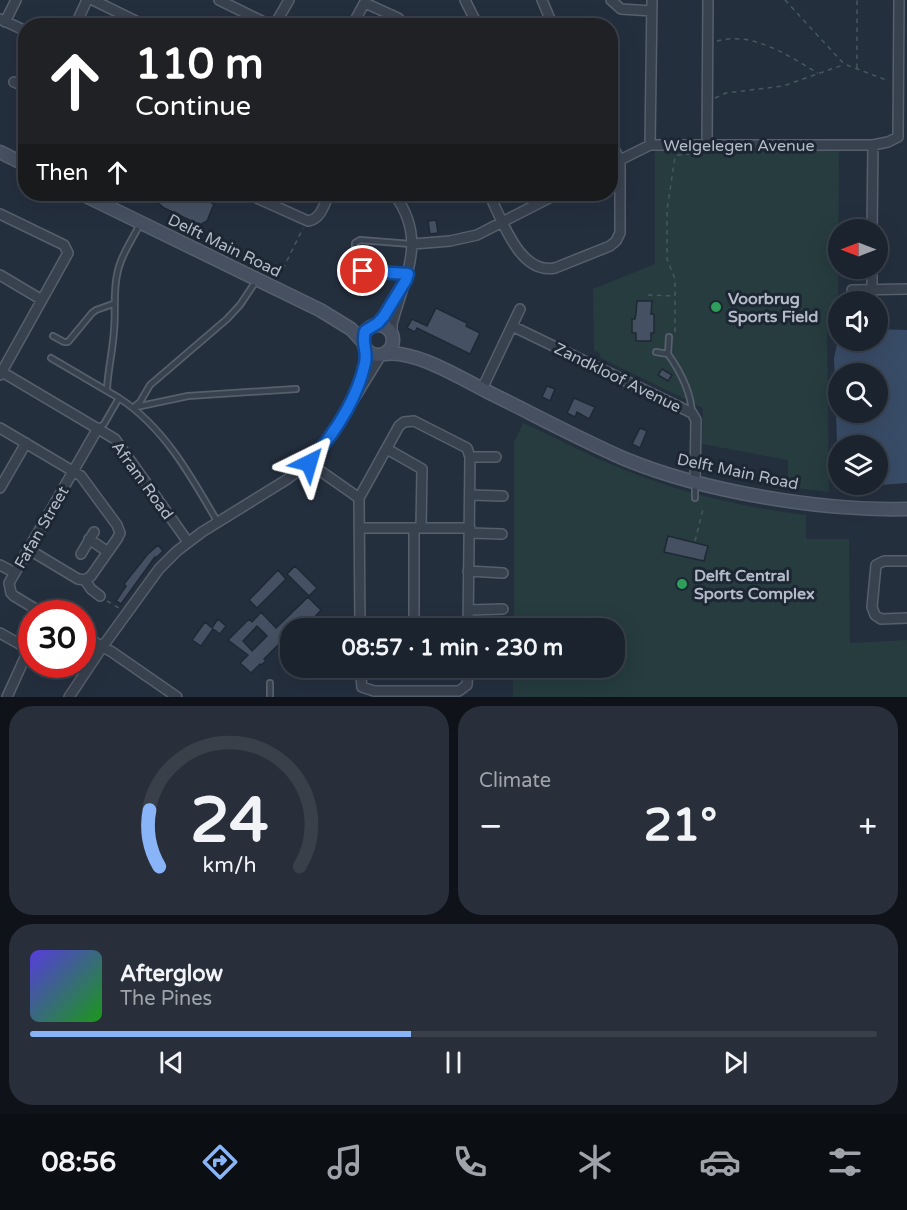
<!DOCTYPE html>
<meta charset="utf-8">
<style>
body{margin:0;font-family:"Varela Round",sans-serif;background:#282f3a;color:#f1f3f6;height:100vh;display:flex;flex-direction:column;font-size:22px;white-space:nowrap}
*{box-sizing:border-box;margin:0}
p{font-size:20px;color:#a0a4aa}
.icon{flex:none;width:33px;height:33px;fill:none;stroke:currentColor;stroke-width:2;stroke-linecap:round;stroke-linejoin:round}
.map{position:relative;height:697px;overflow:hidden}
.side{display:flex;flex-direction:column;gap:9px;padding:9px;background:#0f1319;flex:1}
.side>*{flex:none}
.top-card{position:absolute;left:18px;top:18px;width:600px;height:183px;border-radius:24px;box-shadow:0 6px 24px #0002,0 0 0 2px #39404a;background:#202124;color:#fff;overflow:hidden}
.needle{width:39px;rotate:270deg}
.controls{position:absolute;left:828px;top:219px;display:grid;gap:12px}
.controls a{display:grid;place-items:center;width:60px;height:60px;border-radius:50%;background:#1b232e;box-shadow:0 6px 24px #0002,0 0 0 2px #39404a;font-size:30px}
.speed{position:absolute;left:18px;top:600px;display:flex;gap:12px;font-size:30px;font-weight:700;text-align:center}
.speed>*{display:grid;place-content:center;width:78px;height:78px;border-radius:50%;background:#1b232e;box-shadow:0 6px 24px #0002,0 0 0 2px #39404a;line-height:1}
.speed .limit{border:9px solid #d22;background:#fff;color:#111}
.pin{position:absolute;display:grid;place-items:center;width:51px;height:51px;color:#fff;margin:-26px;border:3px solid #fff;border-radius:50%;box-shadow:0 2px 6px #0007}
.me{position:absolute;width:66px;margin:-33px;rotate:40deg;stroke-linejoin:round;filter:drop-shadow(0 0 4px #0008)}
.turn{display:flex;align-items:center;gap:21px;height:126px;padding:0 18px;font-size:27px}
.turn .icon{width:78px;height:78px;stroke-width:2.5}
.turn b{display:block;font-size:42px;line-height:51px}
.then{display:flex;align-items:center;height:57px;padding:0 18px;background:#0003;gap:12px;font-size:22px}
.big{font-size:45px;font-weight:700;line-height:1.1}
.side .card{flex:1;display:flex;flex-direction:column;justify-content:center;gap:9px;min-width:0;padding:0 21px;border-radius:24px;background:#282f3a}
.side .dial{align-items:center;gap:0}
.dial svg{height:156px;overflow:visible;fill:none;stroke:#39404a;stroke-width:7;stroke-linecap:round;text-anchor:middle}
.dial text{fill:#f1f3f6;stroke:none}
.song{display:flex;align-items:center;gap:18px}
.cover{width:72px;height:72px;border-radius:9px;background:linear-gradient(135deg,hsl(250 70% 55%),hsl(120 70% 35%))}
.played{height:6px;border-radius:3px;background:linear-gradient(90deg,#8ab4f8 45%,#39404a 45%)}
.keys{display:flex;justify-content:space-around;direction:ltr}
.heat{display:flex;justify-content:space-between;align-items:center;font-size:33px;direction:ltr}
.side .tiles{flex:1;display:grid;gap:9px;grid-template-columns:1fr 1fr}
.card:last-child{grid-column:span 2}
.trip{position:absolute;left:280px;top:618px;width:345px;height:60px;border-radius:24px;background:#1b232e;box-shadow:0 6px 24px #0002,0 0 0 2px #39404a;font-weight:700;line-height:60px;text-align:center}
.tab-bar{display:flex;height:96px;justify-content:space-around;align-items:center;background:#0b0e12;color:#a0a4aa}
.tab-bar .icon{width:42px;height:42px}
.tab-bar .on{color:#8ab4f8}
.tab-bar b{font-size:27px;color:#f1f3f6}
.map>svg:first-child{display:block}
.green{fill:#263c3f}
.water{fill:#394c67;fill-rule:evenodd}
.building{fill:#455162;stroke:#1f2835;stroke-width:1.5;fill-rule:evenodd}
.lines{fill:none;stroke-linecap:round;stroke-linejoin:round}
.lane-casing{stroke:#565f6c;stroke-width:8}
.street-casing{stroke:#565f6c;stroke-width:12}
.secondary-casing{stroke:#565f6c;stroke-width:15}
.path{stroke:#44595c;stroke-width:1.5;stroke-dasharray:4.5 4.5;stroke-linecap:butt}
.lane{stroke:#38414e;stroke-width:4.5}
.street{stroke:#38414e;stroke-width:9}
.secondary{stroke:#465061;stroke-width:12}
.route-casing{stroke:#114b97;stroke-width:15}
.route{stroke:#1a73e8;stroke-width:10}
.leisure-dot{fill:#2e9e5b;stroke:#1d2633;stroke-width:2}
.labels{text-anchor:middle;stroke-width:6;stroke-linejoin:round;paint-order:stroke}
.street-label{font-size:16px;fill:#b4bcc9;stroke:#1d2633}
.poi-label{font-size:16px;font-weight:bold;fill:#b4bcc9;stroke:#1d2633;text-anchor:start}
</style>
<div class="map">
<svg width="907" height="697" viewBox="0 0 907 697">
<rect width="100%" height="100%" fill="#242f3e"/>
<path class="green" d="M655 150 839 151 838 324 827 325 829 492 788 487V460L702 444 703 408 601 358 600 354 594 350 593 289 655 264Z
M523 423C554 437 584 453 615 466 676 492 740 507 806 515V539H849L850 643 907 640V697H513V668H615V628H514V442Z"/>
<path class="water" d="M878 329 907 330V483L854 487 846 485 878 484V446H838V470L834 358 838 340H878ZM838 374H878V412H838Z"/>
<path class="building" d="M375 15 384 20 382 26 371 23Z
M149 194H199L210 199V202L214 204 207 221 200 225 164 208 158 203 160 199Z
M436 220 438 233 430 234 428 221Z
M637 301H652L651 314H654V333H651V341H636V333H632V319H635L636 314Z
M436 308 467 323 466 326 480 333 470 354 417 328 415 332 407 328 412 319 427 326Z
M662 369 672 375 668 381 658 375Z
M547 386 555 389 550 401 542 397Z
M574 398 595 407 589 419 577 412 575 417 567 413Z
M640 428 647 431 640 448 632 444Z
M668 536 708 546 704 561 664 552Z
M158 545 163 551 156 558 155 557 121 604 116 601 126 586 124 584 147 555Z
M295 566 317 588 309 596 287 574Z
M278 570 286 579 257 608 249 600Z
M308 597 321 610 313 619 317 623 311 628H291V658L278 645 264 659 266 661 261 665 260 664 251 673 240 663 248 655 228 640 249 619 252 622 261 612 276 628ZM257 626 267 636 252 651 243 641Z
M218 619 226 626 220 634 213 629 201 646 192 640 205 622 212 628Z
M302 668H322L312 678Z"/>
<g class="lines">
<g class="lane-casing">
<path id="lane" d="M408 274 354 271 355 243 360 240 411 244
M53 336 64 342H68L92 313 96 310 113 304
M656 352 668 354C680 371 691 393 692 413
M668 354 669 337
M51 358 119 398 104 424 98 428
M107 389C108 369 113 350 114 330 116 311 113 294 117 275 120 257 132 240 140 224
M119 398C164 427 191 476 217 521
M134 407 140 402 150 385 227 319 240 305 256 281
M136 407 188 396 296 389
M695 498V482
M270 683V697"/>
</g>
<g class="street-casing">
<path id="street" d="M93 0 146 26
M219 0 272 26
M465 0 478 26
M542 0 553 26
M611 0 621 9 652 11
M365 3 398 18 406 26
M0 19 26 31
M5 22 16 0
M75 26 87 0
M274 26 289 0
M352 26 366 0
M14 82 26 87
M898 137 899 0
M650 145 652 0
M707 145 708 0
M610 165 650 145H873L888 142 898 137
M248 194 308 221C321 219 324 205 329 194
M489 194C502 219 519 275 555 268L610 246 616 241 620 233V160L610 142
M0 214 64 245 68 253 0 375
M872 230 873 145
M413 244 450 241 477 235 557 194
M0 275 42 300
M852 290 907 289
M872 290V268
M376 325 384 316 397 295
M512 326 692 413 696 420 695 482
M392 334V324C405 276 428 239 394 194
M2 372 115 439 188 542
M360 379 366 360 365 349
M482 389 520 309
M0 428 81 476 117 525 120 533 117 539 91 576 85 580
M387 449 422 469 421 528
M470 457H496
M309 463 359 498 360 628
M0 488 26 443
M470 495 503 496
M359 498 399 426 404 422 414 421 467 448 470 457 468 628
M359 528H470
M470 533 502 534
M89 539 108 552
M28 549 78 579 85 580 91 589 100 596
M81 554 94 532
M907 561H884L876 565 872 607 875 615 881 619 907 618
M0 565 15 573
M468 571 503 573
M468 610 503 609
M44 614 14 596 11 593 9 583 98 428
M414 628V528
M0 633 23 646 27 653 7 697
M82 635 112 652 177 697
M360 668 362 687 374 691H459L467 685 468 668
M69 697 103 646 159 569 177 551 202 532 286 480 309 463 333 433 381 355"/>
</g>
<g class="secondary-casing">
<path id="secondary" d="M0 152 26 165
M82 194 320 310 351 329 363 342
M363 340a15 15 0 1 1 30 0a15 15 0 1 1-30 0Z
M384 354C415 349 462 379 490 393 535 415 579 439 625 459 705 492 821 511 907 509"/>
</g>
<path class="path" d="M785 0 844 64 889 81
M717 41C754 31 788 56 818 73
M857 68V0
M715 98 726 93 783 86 843 65
M279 277 303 228
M648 295 674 296
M675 332V279L667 259V210L675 157 678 155 690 154
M695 541 703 509
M107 601 119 608"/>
<use href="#lane" class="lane"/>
<use href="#street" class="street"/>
<use href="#secondary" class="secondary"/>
</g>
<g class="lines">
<g class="route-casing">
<path id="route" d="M309 463C334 434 357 401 365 363 368 351 361 343 365 331L378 323 384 316 406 280 408 274 363 271"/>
</g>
<use href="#route" class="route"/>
</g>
<g class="leisure-dot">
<circle cx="716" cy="307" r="6"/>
<circle cx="682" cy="584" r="6"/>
</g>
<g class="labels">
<g class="street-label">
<text x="739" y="151">Welgelegen Avenue</text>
<text transform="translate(225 245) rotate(26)" y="6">Delft Main Road</text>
<text transform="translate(618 377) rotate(26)" y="6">Zandkloof Avenue</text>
<text transform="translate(738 471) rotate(12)" y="6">Delft Main Road</text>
<text transform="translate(143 480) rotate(54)" y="6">Afram Road</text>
<text transform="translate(41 527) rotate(-60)" y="6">Fafan Street</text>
</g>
<g class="poi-label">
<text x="728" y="304">Voorbrug<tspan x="728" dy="18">Sports Field</tspan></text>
<text x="694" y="581">Delft Central<tspan x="694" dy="18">Sports Complex</tspan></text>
</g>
</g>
</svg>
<div class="controls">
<a><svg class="needle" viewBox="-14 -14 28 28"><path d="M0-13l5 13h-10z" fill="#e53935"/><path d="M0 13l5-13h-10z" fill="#a0a4aa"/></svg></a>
<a><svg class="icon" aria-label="sound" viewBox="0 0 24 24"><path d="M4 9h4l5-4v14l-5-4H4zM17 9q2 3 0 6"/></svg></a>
<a><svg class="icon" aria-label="search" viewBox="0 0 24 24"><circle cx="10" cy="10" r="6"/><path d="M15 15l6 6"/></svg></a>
<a><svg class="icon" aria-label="layers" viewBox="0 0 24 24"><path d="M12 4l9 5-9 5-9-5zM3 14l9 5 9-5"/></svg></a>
</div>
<div class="speed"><div class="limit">30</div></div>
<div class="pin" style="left:363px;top:271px;background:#d93025"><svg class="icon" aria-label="arrive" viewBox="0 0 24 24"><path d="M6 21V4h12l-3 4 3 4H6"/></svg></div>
<svg class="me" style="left:309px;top:463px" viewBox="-20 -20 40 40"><path d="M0-17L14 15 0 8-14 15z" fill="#1a73e8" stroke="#fff" stroke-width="4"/></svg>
<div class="trip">08:57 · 1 min · 230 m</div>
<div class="top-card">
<div class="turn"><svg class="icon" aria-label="ahead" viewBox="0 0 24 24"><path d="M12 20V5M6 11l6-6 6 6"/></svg><div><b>110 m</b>Continue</div></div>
<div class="then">Then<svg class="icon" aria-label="ahead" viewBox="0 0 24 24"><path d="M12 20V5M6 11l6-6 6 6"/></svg></div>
</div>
</div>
<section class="side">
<div class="tiles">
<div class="card dial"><svg viewBox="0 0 100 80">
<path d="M14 69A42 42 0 1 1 86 69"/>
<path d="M14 69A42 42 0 0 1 9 40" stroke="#8ab4f8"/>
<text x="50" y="56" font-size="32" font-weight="700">24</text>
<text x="50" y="72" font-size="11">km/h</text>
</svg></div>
<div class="card"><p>Climate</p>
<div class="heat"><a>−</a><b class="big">21°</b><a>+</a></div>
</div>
<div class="card">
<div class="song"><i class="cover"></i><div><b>Afterglow</b><p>The Pines</p></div></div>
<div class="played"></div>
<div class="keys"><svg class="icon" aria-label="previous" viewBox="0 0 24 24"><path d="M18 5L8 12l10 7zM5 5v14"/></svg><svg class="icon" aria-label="pause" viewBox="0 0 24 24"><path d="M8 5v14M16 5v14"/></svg><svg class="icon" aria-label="next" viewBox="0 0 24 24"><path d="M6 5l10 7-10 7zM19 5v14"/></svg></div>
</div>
</div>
</section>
<nav class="tab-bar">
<b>08:56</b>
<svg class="icon on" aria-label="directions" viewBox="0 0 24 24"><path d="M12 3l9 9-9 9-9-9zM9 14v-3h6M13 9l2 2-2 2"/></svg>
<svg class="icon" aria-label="music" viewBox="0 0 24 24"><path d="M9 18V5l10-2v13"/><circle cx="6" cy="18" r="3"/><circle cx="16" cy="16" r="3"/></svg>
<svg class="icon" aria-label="phone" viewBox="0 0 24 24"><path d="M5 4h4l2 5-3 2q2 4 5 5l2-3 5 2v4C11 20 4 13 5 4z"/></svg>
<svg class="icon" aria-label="climate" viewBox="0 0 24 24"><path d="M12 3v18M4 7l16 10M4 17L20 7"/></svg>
<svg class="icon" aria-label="car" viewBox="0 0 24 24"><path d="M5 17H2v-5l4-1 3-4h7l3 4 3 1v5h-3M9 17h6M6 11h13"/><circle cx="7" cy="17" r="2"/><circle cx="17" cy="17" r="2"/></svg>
<svg class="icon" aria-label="filters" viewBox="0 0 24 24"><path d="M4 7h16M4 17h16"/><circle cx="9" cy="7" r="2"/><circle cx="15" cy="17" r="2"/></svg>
</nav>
